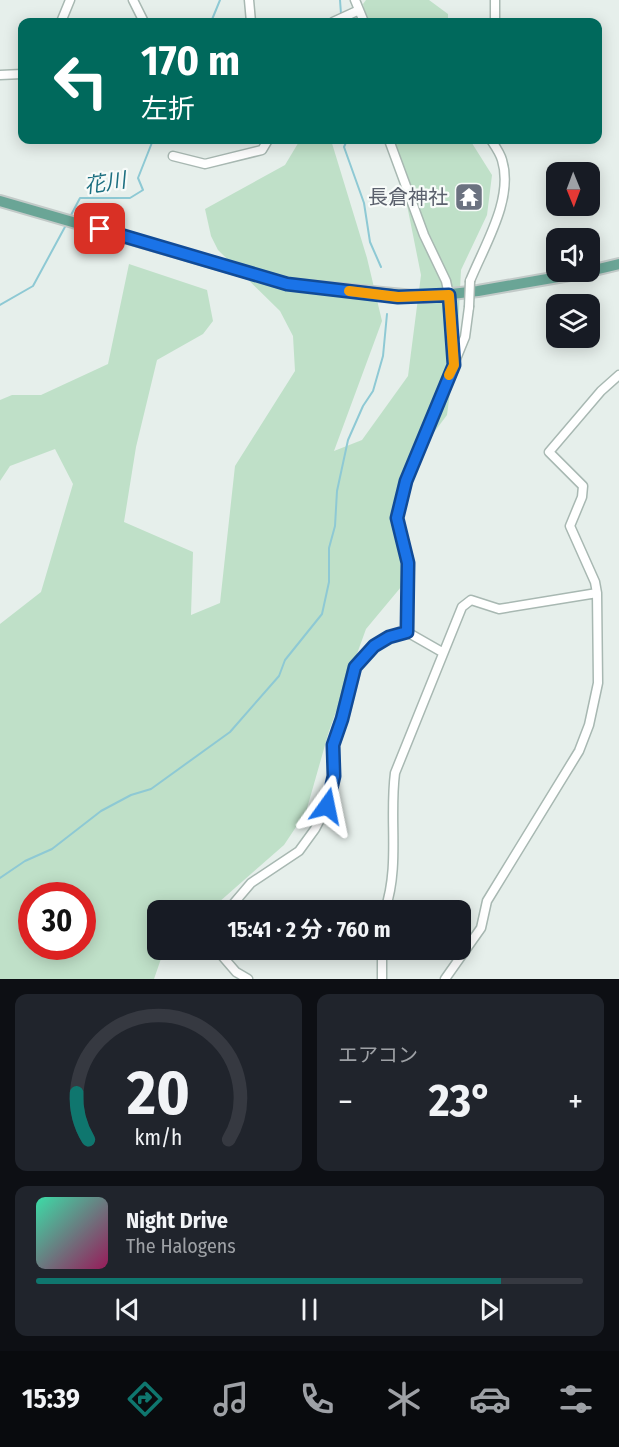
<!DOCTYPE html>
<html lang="ja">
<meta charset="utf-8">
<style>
body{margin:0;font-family:"Fira Sans Condensed","Noto Sans JP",sans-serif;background:#20242c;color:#f1f3f6;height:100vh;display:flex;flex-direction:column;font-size:22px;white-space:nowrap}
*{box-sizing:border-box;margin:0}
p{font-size:20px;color:#9ea1a6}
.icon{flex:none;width:33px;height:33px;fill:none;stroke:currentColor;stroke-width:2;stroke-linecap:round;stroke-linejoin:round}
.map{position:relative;height:979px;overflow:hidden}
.details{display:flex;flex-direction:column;gap:15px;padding:15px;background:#0d0f14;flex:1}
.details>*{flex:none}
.top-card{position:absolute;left:18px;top:18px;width:584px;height:126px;border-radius:12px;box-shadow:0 3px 15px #0003;background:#00695c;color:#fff;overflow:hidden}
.needle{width:39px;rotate:179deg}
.buttons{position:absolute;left:546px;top:162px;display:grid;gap:12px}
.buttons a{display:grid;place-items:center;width:54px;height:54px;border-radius:12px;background:#171b24;box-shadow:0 3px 15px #0003;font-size:30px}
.speed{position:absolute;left:18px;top:882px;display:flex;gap:12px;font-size:30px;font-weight:700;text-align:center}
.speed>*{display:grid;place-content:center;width:78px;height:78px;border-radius:50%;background:#171b24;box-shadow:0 3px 15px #0003;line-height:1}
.speed .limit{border:9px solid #d22;background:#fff;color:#111}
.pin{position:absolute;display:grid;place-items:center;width:51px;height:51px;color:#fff;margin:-26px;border-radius:12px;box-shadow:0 3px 9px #0006}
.me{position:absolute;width:66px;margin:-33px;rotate:12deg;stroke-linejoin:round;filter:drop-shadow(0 0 4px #0008)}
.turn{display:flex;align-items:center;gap:21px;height:126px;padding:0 24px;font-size:27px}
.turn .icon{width:78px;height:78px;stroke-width:2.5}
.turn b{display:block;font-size:42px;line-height:51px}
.big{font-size:45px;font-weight:700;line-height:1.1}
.details .widget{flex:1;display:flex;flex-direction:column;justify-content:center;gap:9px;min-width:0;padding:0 21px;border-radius:12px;background:#20242c}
.details .dial{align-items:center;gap:0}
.dial svg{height:156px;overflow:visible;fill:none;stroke:#363941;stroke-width:7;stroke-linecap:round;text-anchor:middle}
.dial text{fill:#f1f3f6;stroke:none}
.song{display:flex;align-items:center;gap:18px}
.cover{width:72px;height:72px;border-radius:9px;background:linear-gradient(135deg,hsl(160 70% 55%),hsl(330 70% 35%))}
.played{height:6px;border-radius:3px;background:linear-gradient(90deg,#0f766e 85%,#363941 85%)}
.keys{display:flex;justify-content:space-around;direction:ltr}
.heat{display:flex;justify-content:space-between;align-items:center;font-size:33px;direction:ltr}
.details .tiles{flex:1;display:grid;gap:15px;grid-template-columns:1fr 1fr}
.widget:last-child{grid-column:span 2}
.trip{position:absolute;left:147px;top:900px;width:324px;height:60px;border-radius:12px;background:#171b24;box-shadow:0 3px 15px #0003;font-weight:700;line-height:60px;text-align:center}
.tabs{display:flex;height:96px;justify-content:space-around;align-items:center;background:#090b0e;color:#9ea1a6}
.tabs .icon{width:42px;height:42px}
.tabs .current{color:#0f766e}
.tabs b{font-size:27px;color:#f1f3f6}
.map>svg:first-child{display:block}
.green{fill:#bfe0c8;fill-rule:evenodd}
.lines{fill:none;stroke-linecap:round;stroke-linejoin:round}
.stream{stroke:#8ec9d4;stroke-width:2}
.minor-casing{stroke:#a8b8b2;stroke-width:11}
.major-casing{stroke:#c2cac8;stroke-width:14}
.minor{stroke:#fff;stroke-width:8}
.major{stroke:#6aa596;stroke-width:10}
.minor-bridge-casing{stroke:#a8b8b2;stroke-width:11;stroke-linecap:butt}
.minor-bridge{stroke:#fff;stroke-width:8}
.route-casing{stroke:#114b97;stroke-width:15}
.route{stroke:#1a73e8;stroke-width:10}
.slow{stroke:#f59e0b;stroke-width:10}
.labels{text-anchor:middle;stroke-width:4.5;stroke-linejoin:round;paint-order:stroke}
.worship-label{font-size:20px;fill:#5b616d;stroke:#f7fbf9;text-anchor:end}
.water-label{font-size:21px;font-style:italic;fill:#1c6f80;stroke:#f7fbf9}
</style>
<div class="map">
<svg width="619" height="979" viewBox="0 0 619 979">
<rect width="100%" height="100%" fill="#e6efeb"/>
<path class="green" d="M366 0H429L448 14V22H367L363 4Z
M300 140H331L367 258 382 321 334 451 362 440 408 376 421 275 394 140H470L492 175 487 215 461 270 458 331 447 415 402 475 401 587 366 629 329 731 306 812 284 845 210 910H158V950H164L154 979H0V624L41 592 73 484 55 449 10 466 0 481V400L12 395H41L108 364 129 264 207 290 213 321 203 334 157 360 136 447 124 522 193 552 191 615 220 603 235 466 295 371 293 336 280 311 218 250 211 236 205 209 285 165ZM32 896H82V946H32Z"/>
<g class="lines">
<path class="stream" d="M340 0 341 14
M211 22 220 0
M347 140 344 147 364 203 370 242 381 267
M70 217 80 198H130L143 190 138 178 153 140
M0 305 33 286 66 225
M0 878 25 861 52 849 101 811 131 795 151 789 230 732 279 676 285 660 322 614 329 582V548L335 526 337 491 348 440 363 406 373 391 383 356 387 314"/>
<g class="minor-casing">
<path id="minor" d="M133 0 144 22
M249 0 251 22
M355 0 364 22
M61 22 70 0
M333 22 357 11
M495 22V0
M0 75 22 74
M389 140 424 235 446 281 449 295 454 364
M173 156 205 164 262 150 268 140
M470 281C484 246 514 199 502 160 500 153 495 146 491 140
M407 632 408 563 397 517 406 481 465 337 469 307
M228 910 251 883 299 851 315 829 327 806 334 776 333 745 342 719 355 667 374 646 389 637 407 632 442 652
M385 910C400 865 389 819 395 773L462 607 471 600 499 609 597 593
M217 950 236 972 248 979
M382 950V979
M445 979 481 928 487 901 579 751 589 725 598 683 597 593 595 582 570 526 582 497 583 486 549 452 601 391 619 375"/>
</g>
<g class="major-casing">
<path id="major" d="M0 201 287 284 425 297 478 291 587 272
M590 271 619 264"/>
</g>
<use href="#minor" class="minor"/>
<use href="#major" class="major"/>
<g class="minor-bridge-casing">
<path id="minor-bridge" d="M469 307 470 281"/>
</g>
<use href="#minor-bridge" class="minor-bridge"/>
</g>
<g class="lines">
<g class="route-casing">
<path id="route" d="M100 229 287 284 398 297 449 295 454 365 406 481 397 518 408 563 407 632 389 637 374 646 355 667 342 719 333 745 334 776 327 806"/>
</g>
<use href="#route" class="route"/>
<path class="slow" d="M349 291 398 297 449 295 454 365 449 375"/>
</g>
<defs>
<g id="temple-square" transform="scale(1.5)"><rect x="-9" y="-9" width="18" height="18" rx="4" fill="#6b7280" stroke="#f7fbf9"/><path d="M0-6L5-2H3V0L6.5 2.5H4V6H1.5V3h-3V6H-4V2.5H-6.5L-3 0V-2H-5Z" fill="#fff"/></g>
</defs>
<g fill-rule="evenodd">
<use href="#temple-square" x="469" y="197"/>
</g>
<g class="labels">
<g class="worship-label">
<text x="448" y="204">長倉神社</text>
</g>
<g class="water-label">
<text transform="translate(105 183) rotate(-9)" y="7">花川</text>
</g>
</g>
</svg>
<div class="buttons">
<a><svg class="needle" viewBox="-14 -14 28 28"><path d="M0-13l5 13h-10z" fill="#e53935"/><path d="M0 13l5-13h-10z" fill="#9ea1a6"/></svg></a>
<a><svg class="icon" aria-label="sound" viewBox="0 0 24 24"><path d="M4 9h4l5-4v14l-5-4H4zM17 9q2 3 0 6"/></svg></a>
<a><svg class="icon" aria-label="layers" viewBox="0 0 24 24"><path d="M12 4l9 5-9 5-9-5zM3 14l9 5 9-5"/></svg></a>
</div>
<div class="speed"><div class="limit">30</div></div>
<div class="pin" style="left:100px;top:229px;background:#d93025"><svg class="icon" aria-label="arrive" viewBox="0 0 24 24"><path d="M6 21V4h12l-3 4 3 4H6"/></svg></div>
<svg class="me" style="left:327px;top:806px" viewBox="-20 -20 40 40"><path d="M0-17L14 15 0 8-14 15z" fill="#1a73e8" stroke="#fff" stroke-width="4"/></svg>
<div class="trip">15:41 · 2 分 · 760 m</div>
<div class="top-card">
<div class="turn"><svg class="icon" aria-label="left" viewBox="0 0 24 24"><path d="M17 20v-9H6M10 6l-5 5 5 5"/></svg><div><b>170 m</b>左折</div></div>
</div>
</div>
<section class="details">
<div class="tiles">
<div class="widget dial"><svg viewBox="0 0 100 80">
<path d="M14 69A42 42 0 1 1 86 69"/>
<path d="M14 69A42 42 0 0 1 8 45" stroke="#0f766e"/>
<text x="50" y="56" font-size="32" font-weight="700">20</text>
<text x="50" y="72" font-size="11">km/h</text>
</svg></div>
<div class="widget"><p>エアコン</p>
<div class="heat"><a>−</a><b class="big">23°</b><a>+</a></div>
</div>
<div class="widget">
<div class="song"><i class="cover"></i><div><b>Night Drive</b><p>The Halogens</p></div></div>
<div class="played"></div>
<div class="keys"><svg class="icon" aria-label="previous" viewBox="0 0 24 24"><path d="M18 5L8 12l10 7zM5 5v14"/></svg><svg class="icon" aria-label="pause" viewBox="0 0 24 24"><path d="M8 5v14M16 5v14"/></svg><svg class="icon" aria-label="next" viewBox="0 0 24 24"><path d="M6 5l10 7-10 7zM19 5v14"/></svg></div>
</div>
</div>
</section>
<nav class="tabs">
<b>15:39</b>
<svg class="icon current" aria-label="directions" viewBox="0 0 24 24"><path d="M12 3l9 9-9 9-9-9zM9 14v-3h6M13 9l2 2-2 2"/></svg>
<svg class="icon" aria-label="music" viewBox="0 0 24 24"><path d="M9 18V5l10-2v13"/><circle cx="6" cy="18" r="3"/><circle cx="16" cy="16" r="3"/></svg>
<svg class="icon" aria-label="phone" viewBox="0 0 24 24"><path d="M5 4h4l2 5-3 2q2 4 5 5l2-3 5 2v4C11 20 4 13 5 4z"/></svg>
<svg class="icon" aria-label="climate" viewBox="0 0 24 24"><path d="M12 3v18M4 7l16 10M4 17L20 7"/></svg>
<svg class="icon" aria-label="car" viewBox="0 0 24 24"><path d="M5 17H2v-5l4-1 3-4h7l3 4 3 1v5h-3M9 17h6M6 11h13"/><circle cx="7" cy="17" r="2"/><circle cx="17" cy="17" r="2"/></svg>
<svg class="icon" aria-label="filters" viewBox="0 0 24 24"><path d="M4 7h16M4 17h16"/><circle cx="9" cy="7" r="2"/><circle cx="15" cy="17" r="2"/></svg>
</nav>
